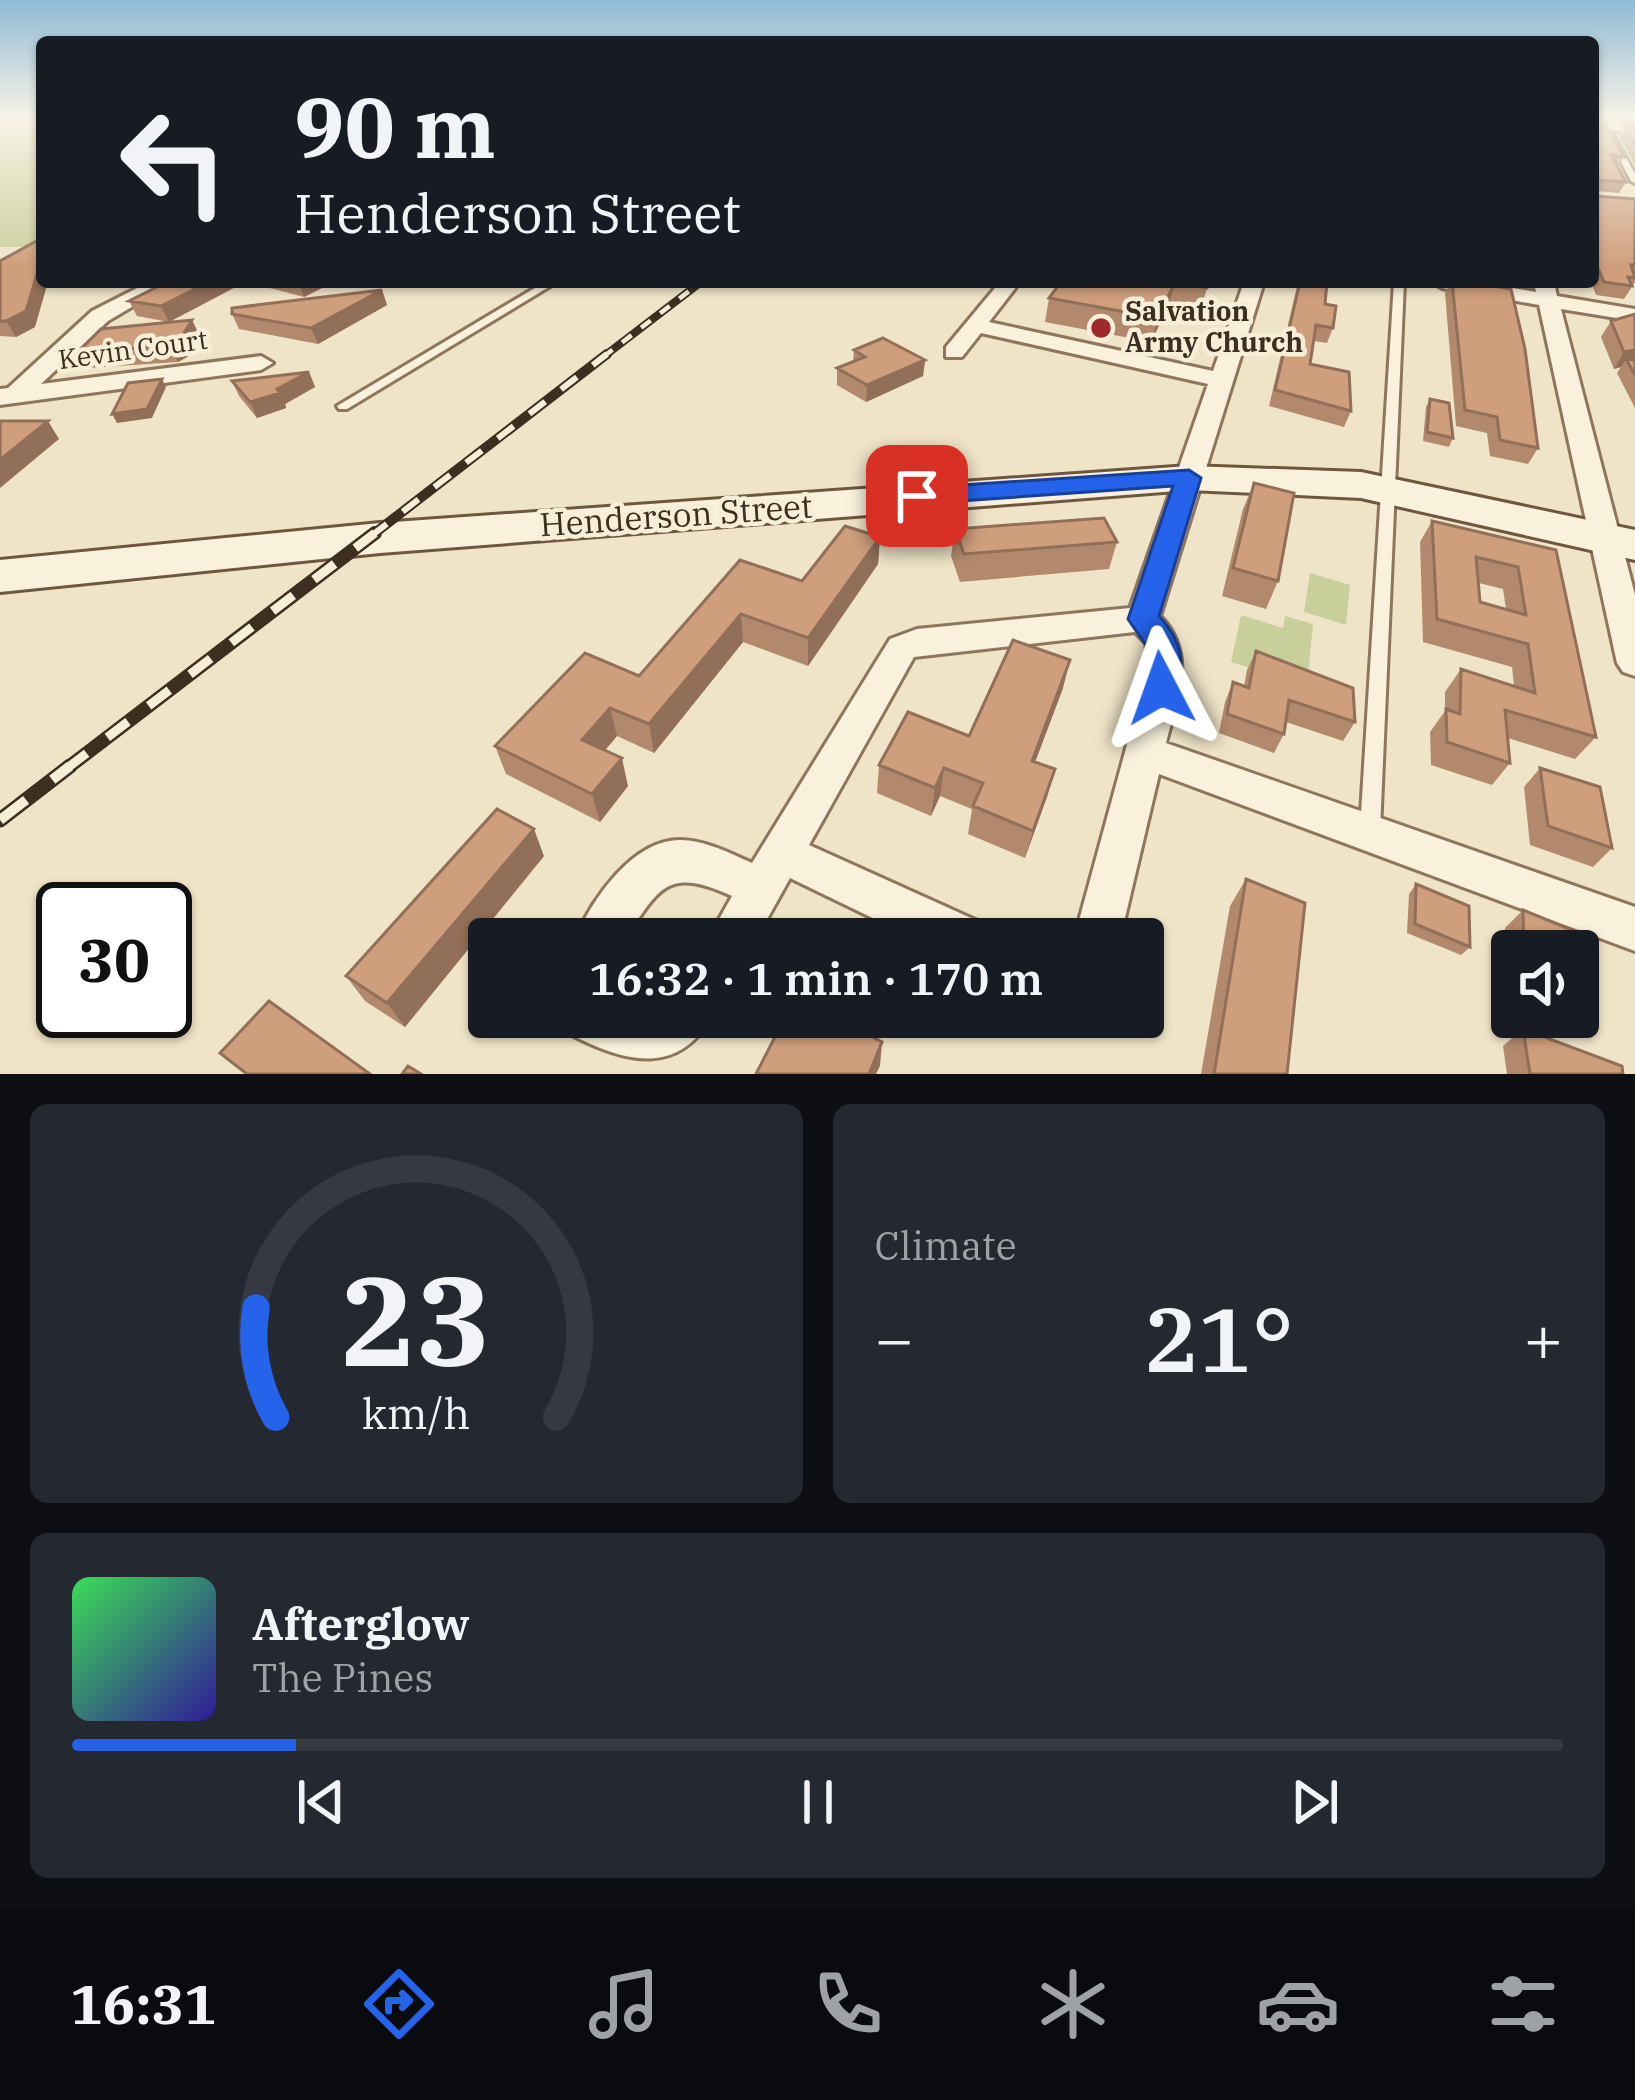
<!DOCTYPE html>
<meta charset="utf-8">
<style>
body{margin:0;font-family:"IBM Plex Serif",serif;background:#242831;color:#f1f3f6;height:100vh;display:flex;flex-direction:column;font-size:45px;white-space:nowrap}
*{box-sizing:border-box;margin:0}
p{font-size:39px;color:#9ea1a6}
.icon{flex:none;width:66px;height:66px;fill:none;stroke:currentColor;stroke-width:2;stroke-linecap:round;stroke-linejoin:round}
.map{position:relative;height:1074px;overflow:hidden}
.drawer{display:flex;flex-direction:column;gap:30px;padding:30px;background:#0d0f14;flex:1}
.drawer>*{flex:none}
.top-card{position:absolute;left:36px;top:36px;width:1563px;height:252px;border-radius:12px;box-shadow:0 3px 9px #0004;background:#171b24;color:#f1f3f6;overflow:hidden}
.buttons{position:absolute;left:1491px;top:930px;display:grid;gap:24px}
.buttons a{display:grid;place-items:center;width:108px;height:108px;border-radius:12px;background:#171b24;box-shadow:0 3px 9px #0004;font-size:60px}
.speed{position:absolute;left:36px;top:882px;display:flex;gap:24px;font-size:60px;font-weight:700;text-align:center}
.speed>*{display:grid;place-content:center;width:156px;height:156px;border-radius:50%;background:#171b24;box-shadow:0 3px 9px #0004;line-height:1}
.speed .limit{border:6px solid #111;border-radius:18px;background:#fff;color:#111}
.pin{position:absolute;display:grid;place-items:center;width:102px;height:102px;color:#fff;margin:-51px;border-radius:24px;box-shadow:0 6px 18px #0006}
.me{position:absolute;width:132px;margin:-66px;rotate:356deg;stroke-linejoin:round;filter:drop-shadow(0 0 9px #0008)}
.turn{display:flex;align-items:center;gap:42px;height:252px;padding:0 60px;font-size:54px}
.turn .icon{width:156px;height:156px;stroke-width:2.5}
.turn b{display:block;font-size:84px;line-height:102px}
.big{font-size:90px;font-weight:600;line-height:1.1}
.drawer .widget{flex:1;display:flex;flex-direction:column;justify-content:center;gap:18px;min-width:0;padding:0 42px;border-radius:18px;background:#242831}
.drawer .dial{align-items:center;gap:0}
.dial svg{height:312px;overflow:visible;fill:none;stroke:#363941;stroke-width:7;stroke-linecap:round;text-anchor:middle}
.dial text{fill:#f1f3f6;stroke:none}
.song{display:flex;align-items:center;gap:36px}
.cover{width:144px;height:144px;border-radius:18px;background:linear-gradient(135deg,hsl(130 70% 55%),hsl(250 70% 35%))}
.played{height:12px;border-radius:6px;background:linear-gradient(90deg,#2563eb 15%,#363941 15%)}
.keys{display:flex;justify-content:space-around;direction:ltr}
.heat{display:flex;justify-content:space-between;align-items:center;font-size:66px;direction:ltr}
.drawer .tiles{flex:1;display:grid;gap:30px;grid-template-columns:1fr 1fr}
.widget:last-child{grid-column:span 2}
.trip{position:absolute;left:468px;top:918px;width:696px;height:120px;border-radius:12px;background:#171b24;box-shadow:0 3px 9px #0004;font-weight:600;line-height:120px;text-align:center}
.tabs{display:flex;height:192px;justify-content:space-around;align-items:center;background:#090b0e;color:#9ea1a6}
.tabs .icon{width:84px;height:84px}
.tabs .selected{color:#2563eb}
.tabs b{font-size:54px;color:#f1f3f6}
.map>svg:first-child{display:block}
.green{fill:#c9cf9b}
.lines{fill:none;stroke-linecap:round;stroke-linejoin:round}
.lane-casing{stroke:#8d765c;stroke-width:6}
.street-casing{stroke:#8d765c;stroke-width:6}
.secondary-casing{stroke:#6f573f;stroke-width:6}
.lane{fill:#faf1dc;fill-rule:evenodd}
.street{fill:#faf1dc;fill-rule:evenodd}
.secondary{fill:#faf1dc;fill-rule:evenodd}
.rail-far3-casing{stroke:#3d2e20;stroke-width:8}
.rail-far2-casing{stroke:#3d2e20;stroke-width:10}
.rail-far1-casing{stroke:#3d2e20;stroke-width:14}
.rail-casing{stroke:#3d2e20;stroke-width:15}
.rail-far3{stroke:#f7eed8;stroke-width:4.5;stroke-dasharray:12;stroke-linecap:butt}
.rail-far2{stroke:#f7eed8;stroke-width:6;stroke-dasharray:20;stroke-linecap:butt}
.rail-far1{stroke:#f7eed8;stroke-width:9;stroke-dasharray:26;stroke-linecap:butt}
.rail{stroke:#f7eed8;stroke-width:10;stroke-dasharray:33;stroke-linecap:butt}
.wall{fill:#b2896c;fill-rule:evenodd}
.shaded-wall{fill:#916f58}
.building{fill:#cf9f7d;stroke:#916f58;stroke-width:3;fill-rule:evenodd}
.route{fill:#2563eb;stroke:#184099;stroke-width:3}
.poi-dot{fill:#9e2a2b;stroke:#f7eed8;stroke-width:4.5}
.labels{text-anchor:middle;stroke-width:9;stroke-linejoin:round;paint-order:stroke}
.far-poi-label{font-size:27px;font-weight:bold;fill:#3d2e20;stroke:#f7eed8;text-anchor:start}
.far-street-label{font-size:27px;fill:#3d2e20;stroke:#f7eed8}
.street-label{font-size:33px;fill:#3d2e20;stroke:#f7eed8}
</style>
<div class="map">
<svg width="1635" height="1074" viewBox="0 0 1635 1074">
<rect width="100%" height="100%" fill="#f0e4c8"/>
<path class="green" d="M0 116H42V247H0Z
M1310 573 1350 585 1346 625 1304 612Z
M1241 615 1283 628 1285 616 1313 624 1307 686 1231 662Z"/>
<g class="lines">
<g class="lane-casing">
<path id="lane" d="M1597 116H1603L1635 174V183L1631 181Z
M545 282H557L347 409H339L337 406Z
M1394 282H1404L1380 830 1377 837 1370 839 1363 837 1360 830Z"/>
</g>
<g class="street-casing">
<path id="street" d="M1593 120 1635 125V133L1593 128Z
M149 282H174L108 321 41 384 261 356 273 363 261 370 0 405V389L8 388 92 311Z
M1000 282H1020L989 322 1213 371 1244 282H1264L1160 616C1197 654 1177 698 1166 743L1635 907V951L1159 774 1120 939H1074L1149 664 1146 643 1135 632 914 657 809 845 982 923 989 939H916L790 878 756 939H708L732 896C668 867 660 886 625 939H575C592 900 632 840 680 840 704 840 730 853 752 863L890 639 917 629 1130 608 1208 384 981 333 962 357H946V347Z
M1432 282H1477L1536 292 1534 282H1554L1557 296 1635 309V321L1561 309 1635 595V676L1623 672 1617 663 1539 305 1442 288Z
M562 1017H712C678 1074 629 1065 570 1034Z"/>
</g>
<g class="secondary-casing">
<path id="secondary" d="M1189 466 1361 472 1635 530V560L1361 498 1189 490 380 553 0 592V560L380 523Z"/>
</g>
<use href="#lane" class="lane"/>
<use href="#street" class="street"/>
<use href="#secondary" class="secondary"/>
<g class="rail-far3-casing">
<path id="rail-far3" d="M603 357 701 282"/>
</g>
<g class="rail-far2-casing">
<path id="rail-far2" d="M371 536 607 354"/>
</g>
<g class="rail-far1-casing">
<path id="rail-far1" d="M66 769 375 533"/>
</g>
<g class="rail-casing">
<path id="rail" d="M0 820 70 766"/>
</g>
<use href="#rail-far3" class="rail-far3"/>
<use href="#rail-far2" class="rail-far2"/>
<use href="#rail-far1" class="rail-far1"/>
<use href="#rail" class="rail"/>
</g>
<path class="wall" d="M1593 116 1595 121 1624 157 1618 167 1626 182 1619 193 1596 191V196L1635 199V282L1624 299 1596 295 1591 282H1593Z
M1615 116H1635V121Z
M1624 126H1635V165L1619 136Z
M0 261 35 327 16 337 0 336Z
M162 282H245L169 322 137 316 129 301 163 284Z
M260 282H332V283L304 297 262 286Z
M1106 282H1209L1200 311 1169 305 1151 342 1045 322 1049 298 1104 286Z
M1298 282H1327L1325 304 1333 328 1327 343 1314 341 1310 364 1351 411 1344 427 1269 406Z
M1451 282H1470L1538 448 1528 464 1490 456 1487 433 1456 426 1445 293Z
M382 290 387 305 318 344 239 329 232 314Z
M1635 314V408L1617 373 1621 367 1614 369 1601 337 1611 321Z
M200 336 187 357 178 362 88 368 78 352Z
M854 350 925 360 923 376 866 402 837 385V368L853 362Z
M309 372 315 387 285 404 286 408 257 418 239 396 232 381Z
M1430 399 1453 438 1449 447 1423 441 1426 407Z
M1254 483 1278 581 1266 609 1222 596 1243 509Z
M1432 521 1556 550 1596 737 1575 759 1508 738 1510 763 1492 785 1431 765 1430 732 1445 711V692L1461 669 1514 686 1512 667 1423 642 1420 542ZM1479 583 1503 589 1506 609 1480 602Z
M955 529 1117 542 1109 569 960 582 951 556Z
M880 537 878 564 808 666 743 642 654 753 617 736 605 750 628 786 600 822 506 774 495 746 639 676 740 560 802 581Z
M1256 651 1355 722 1343 741 1286 722 1284 734 1274 753 1219 733 1225 702 1233 682 1244 686 1247 670Z
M1063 688 1035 762 1055 769 1025 858 968 834 972 809 940 796 931 816 877 793 879 765 969 736Z
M1540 768 1612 848 1593 867 1530 845 1524 787Z
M544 856 405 1027 365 1001 346 976Z
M1246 879 1287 1074H1201L1230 906Z
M1416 884 1470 947 1461 955 1407 933 1409 894Z
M1523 910 1586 936 1592 1002 1578 1013V951H1512V993L1505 990V928Z
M1523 1029 1623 1074H1507L1503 1046Z"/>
<path class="shaded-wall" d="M42 258V282H48L35 327 16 337 6 321Z
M209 282H245L169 322 161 306Z
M298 282H332V283L304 297Z
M1175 282 1169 305 1151 342 1158 318Z
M382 290 387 305 318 344 311 328Z
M192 320 200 336 187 357 178 362 169 346Z
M1635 350V363L1626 359 1621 367 1614 369 1624 352Z
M925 360 923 376 866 402 867 385Z
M309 372 315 387 285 404 286 408 257 418 250 402Z
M162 379 166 387 152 418 117 423 112 414Z
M48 421 59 439 0 488V460Z
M880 537 878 564 808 666V638Z
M741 614 743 642 654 753 649 724Z
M1070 660 1063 688 1025 789 1032 761Z
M610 708 617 736 590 768 582 740Z
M622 758 628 786 600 822 592 794Z
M944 768 940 796 931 816 935 788Z
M1055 769 1047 797 1025 858 1033 831Z
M534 829 544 856 405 1027 387 1003Z
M854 1017H864L849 1050 851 1026Z
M882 1042 880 1066 876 1074H869Z"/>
<path class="building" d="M1593 116 1595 121 1606 124 1624 157 1611 155 1626 182 1596 180V196L1635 199V265H1631L1635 278 1628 277 1632 286 1604 282 1593 257Z
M1624 126H1635V144Z
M42 238V258L26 311 6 321H0V261Z
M167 282H209L161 306 129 301Z
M1061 282H1082L1104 286 1106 282H1209L1207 288 1175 282 1158 318 1049 298Z
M1300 282H1327L1325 304 1336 306 1333 328 1316 325 1310 364 1349 372 1351 411 1275 390Z
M1452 282H1470L1511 289 1525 349 1538 448 1500 440 1497 417 1465 410Z
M382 290 311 328 232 314V308Z
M1635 314V350L1624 352 1611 321Z
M192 320 179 341 169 346 78 352 101 329Z
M883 338 925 360 867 385 837 368 865 357 854 350Z
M1626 359 1635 360V375Z
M309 372 277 389 280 393 250 402 232 381Z
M162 379 147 409 112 414 128 383Z
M1430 399 1449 403 1453 438 1427 432Z
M0 421H48L0 460Z
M1254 483 1294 493 1278 581 1233 568Z
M1104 518 1117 542 964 554 955 529Z
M1432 521 1556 550 1596 737 1505 710 1510 763 1447 742 1446 709 1460 714 1461 669 1535 693 1528 644 1437 619ZM1476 557 1518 567 1526 615 1480 602Z
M845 526 880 537 808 638 741 614 649 724 610 708 582 740 622 758 592 794 495 746 585 653 639 676 740 560 802 581Z
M1013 640 1070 660 1032 761 1055 769 1033 831 973 806 983 783 944 768 935 788 879 765 908 712 969 736Z
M1256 651 1353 688 1355 722 1289 700 1284 734 1227 714 1233 682 1249 688Z
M1540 768 1600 787 1612 848 1548 826Z
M497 809 534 829 387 1003 346 976Z
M1246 879 1305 903 1287 1074H1214Z
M1416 884 1469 906 1470 947 1415 924Z
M1523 910 1586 936 1592 1002 1578 996V951H1524Z
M830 929 851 939H825Z
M269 1001 370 1074H247L220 1053Z
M785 1017H854L851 1026 882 1042 869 1074H756Z
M1523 1029 1622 1066 1623 1074H1530Z
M408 1066 421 1074H402Z"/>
<linearGradient id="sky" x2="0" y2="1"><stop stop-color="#8fbad6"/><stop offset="0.44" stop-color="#f8f3e6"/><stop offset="1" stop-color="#f8f3e6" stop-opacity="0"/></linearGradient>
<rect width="1635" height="266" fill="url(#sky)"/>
<path class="route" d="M1189 470 1201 478 1159 616C1181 639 1189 667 1172 697L1161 701 1149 697 1144 688 1150 651 1128 619 1173 486 917 504 904 496 917 488Z"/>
<circle class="poi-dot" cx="1101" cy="328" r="12"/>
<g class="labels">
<g class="far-poi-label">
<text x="1125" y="321">Salvation<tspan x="1125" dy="31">Army Church</tspan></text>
</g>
<g class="far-street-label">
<text transform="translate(133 350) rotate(-8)" y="9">Kevin Court</text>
</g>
<g class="street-label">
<text transform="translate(676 515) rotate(-4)" y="12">Henderson Street</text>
</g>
</g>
</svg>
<div class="buttons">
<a><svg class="icon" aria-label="sound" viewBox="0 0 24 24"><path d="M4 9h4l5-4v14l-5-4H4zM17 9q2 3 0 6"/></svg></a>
</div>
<div class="speed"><div class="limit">30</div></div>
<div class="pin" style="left:917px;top:496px;background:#d93025"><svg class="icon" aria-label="arrive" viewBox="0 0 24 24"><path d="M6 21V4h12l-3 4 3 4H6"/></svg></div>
<svg class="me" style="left:1161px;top:688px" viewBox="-20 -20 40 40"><path d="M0-17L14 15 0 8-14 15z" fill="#2563eb" stroke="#fff" stroke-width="4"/></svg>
<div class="trip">16:32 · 1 min · 170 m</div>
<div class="top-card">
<div class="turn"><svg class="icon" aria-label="left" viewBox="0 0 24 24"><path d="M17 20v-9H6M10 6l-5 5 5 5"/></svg><div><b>90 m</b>Henderson Street</div></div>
</div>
</div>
<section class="drawer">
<div class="tiles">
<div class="widget dial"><svg viewBox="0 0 100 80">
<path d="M14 69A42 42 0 1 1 86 69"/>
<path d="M14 69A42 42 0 0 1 9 41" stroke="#2563eb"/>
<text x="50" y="56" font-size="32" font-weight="700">23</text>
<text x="50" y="72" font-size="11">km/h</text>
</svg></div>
<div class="widget"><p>Climate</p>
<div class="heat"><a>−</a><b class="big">21°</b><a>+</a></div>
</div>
<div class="widget">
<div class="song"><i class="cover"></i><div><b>Afterglow</b><p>The Pines</p></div></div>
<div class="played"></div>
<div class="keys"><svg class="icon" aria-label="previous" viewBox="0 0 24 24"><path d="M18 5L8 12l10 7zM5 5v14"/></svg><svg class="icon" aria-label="pause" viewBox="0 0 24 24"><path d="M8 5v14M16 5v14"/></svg><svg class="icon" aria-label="next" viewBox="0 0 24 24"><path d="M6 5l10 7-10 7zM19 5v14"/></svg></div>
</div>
</div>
</section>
<nav class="tabs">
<b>16:31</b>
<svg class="icon selected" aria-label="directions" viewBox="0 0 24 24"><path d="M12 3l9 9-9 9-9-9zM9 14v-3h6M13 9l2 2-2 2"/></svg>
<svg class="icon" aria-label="music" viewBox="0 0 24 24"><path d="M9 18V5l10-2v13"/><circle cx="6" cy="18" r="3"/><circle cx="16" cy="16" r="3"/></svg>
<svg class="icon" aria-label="phone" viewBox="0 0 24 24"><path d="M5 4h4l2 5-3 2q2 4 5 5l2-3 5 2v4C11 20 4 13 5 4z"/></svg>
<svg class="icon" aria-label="climate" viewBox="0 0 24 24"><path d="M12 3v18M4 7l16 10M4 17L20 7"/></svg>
<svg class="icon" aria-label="car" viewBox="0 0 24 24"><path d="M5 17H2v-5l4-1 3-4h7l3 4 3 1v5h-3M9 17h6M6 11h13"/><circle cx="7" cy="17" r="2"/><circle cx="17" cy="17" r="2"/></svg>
<svg class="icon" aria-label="filters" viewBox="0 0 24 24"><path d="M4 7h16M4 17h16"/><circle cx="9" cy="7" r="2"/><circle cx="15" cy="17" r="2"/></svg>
</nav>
